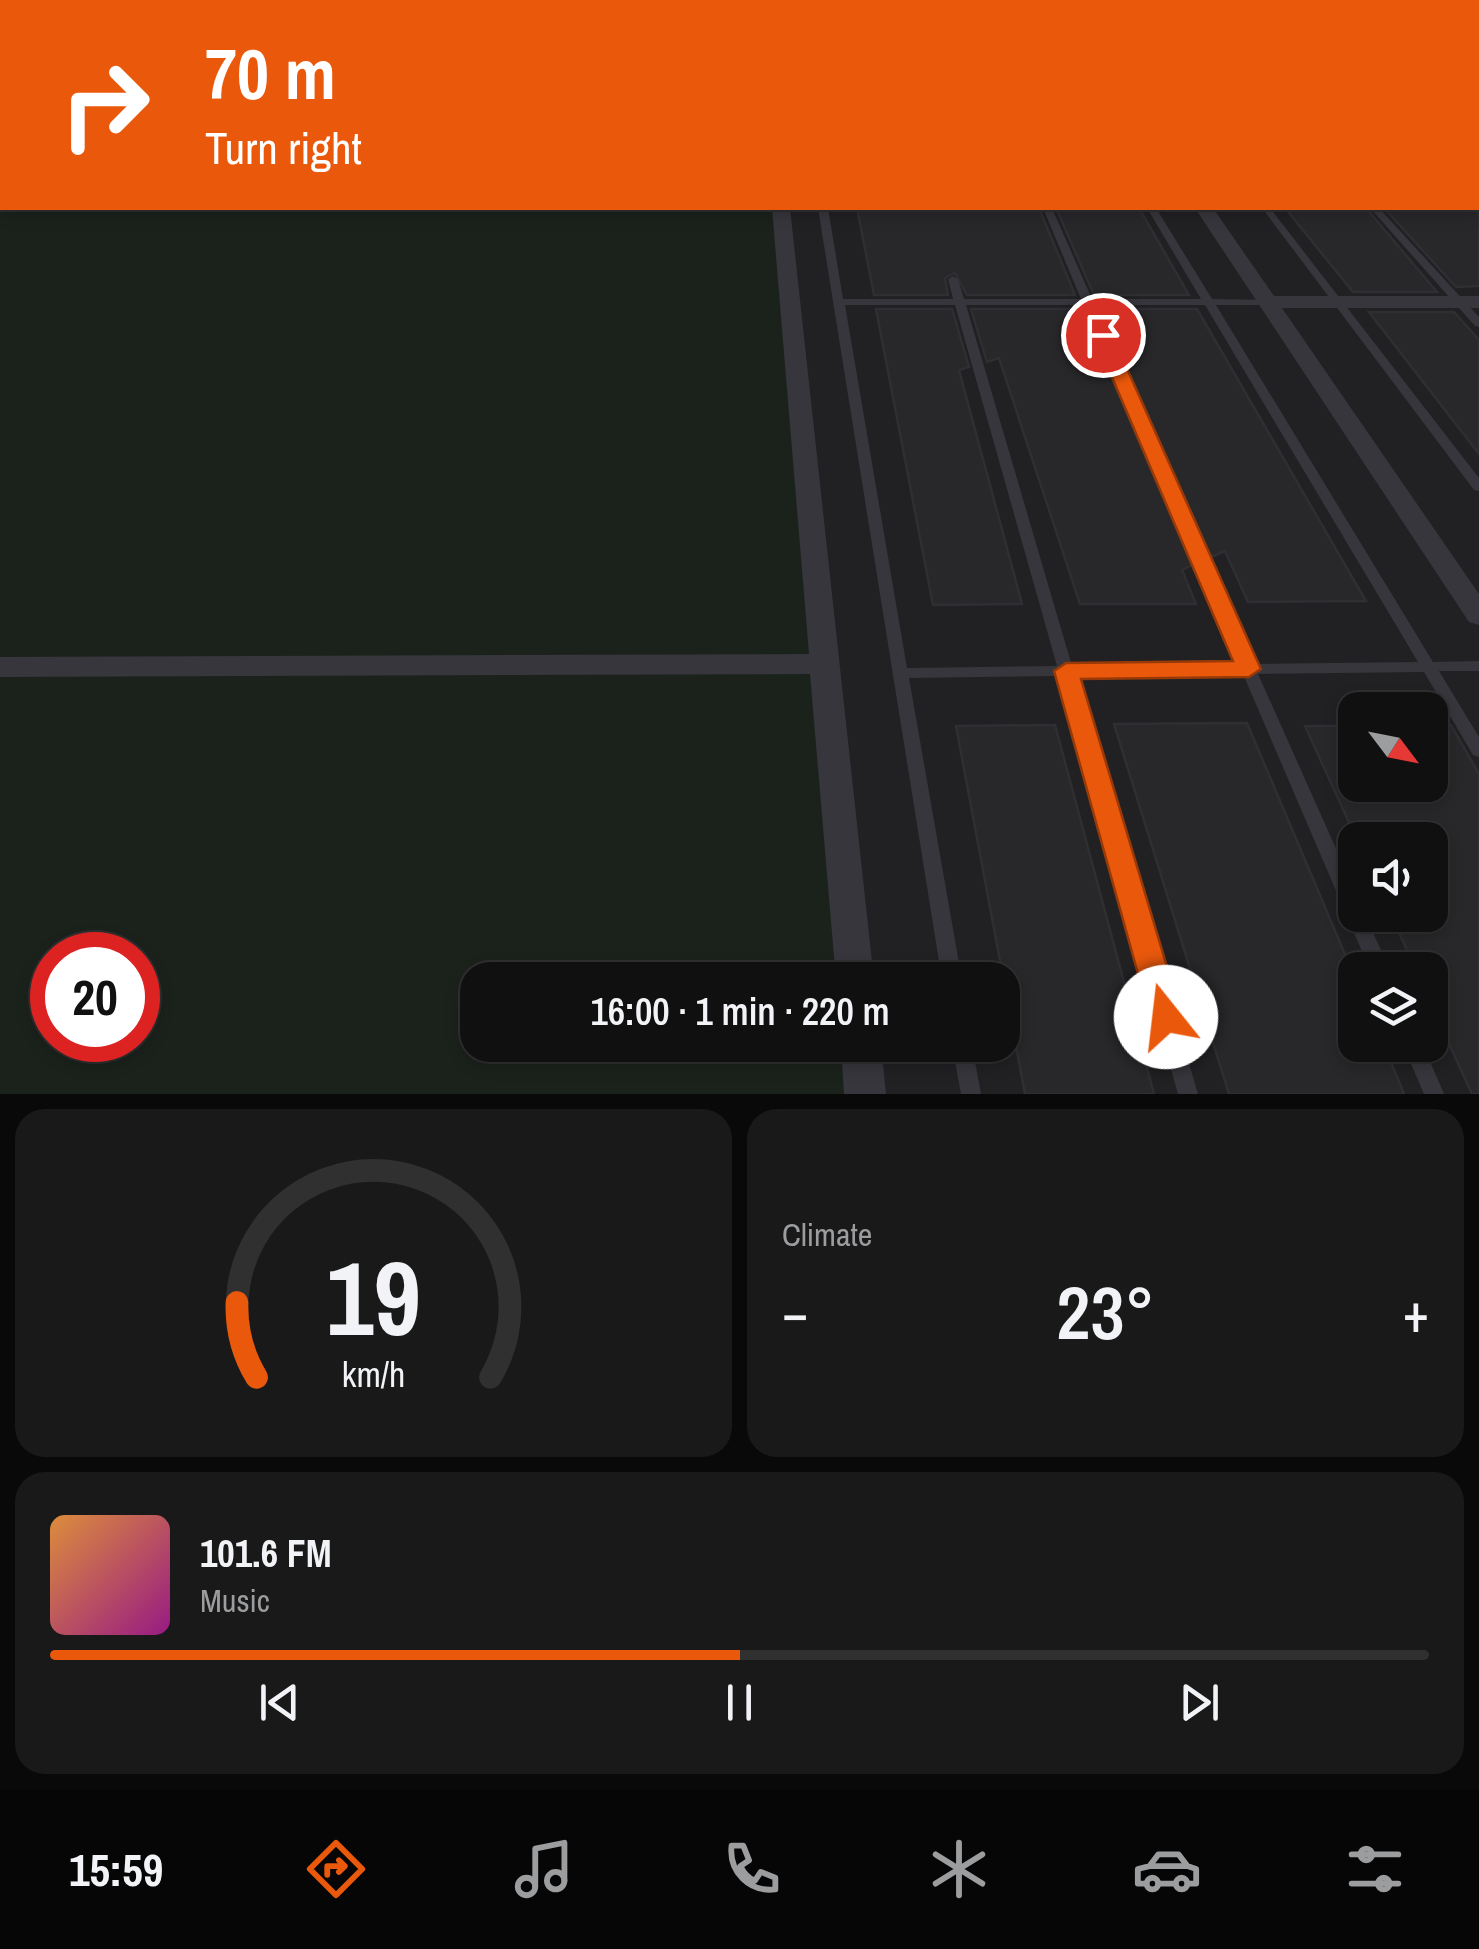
<!DOCTYPE html>
<meta charset="utf-8">
<style>
body{margin:0;font-family:"Archivo Narrow",sans-serif;background:#19191a;color:#f1f3f6;height:100vh;display:flex;flex-direction:column;font-size:38px;white-space:nowrap}
*{box-sizing:border-box;margin:0}
p{font-size:32px;color:#9c9d9f}
.icon{flex:none;width:55px;height:55px;fill:none;stroke:currentColor;stroke-width:2;stroke-linecap:round;stroke-linejoin:round}
.map{position:relative;height:1094px;overflow:hidden}
.drawer{display:flex;flex-direction:column;gap:15px;padding:15px;background:#090909;flex:1}
.drawer>*{flex:none}
.guide{position:absolute;left:0px;top:0px;width:1480px;height:210px;box-shadow:0 5px 15px #0003,0 0 0 2px #303031;background:#ea580c;color:#fff;overflow:hidden}
.needle{width:65px;rotate:122deg}
.fabs{position:absolute;left:1338px;top:692px;display:grid;gap:20px}
.fabs a{display:grid;place-items:center;width:110px;height:110px;border-radius:20px;background:#101011;box-shadow:0 5px 15px #0003,0 0 0 2px #303031;font-size:50px}
.speed{position:absolute;left:30px;top:932px;display:flex;gap:20px;font-size:50px;font-weight:700;text-align:center}
.speed>*{display:grid;place-content:center;width:130px;height:130px;border-radius:50%;background:#101011;box-shadow:0 5px 15px #0003,0 0 0 2px #303031;line-height:1}
.speed .limit{border:15px solid #d22;background:#fff;color:#111}
.pin{position:absolute;display:grid;place-items:center;width:85px;height:85px;color:#fff;margin:-42px;border:5px solid #fff;border-radius:50%;box-shadow:0 2px 10px #0007}
.me{position:absolute;width:110px;margin:-55px;rotate:344deg;stroke-linejoin:round;filter:drop-shadow(0 0 8px #0008)}
.turn{display:flex;align-items:center;gap:35px;height:210px;padding:0 40px;font-size:45px}
.turn .icon{width:130px;height:130px;stroke-width:2.5}
.turn b{display:block;font-size:70px;line-height:85px}
.big{font-size:75px;font-weight:600;line-height:1.1}
.drawer .tile{flex:1;display:flex;flex-direction:column;justify-content:center;gap:15px;min-width:0;padding:0 35px;border-radius:30px;background:#19191a}
.drawer .dial{align-items:center;gap:0}
.dial svg{height:260px;overflow:visible;fill:none;stroke:#303031;stroke-width:7;stroke-linecap:round;text-anchor:middle}
.dial text{fill:#f1f3f6;stroke:none}
.song{display:flex;align-items:center;gap:30px}
.cover{width:120px;height:120px;border-radius:15px;background:linear-gradient(135deg,hsl(30 70% 55%),hsl(310 70% 35%))}
.played{height:10px;border-radius:5px;background:linear-gradient(90deg,#ea580c 50%,#303031 50%)}
.keys{display:flex;justify-content:space-around;direction:ltr}
.heat{display:flex;justify-content:space-between;align-items:center;font-size:55px;direction:ltr}
.drawer .tiles{flex:1;display:grid;gap:15px;grid-template-columns:1fr 1fr}
.tile:last-child{grid-column:span 2}
.trip{position:absolute;left:460px;top:962px;width:560px;height:100px;border-radius:30px;background:#101011;box-shadow:0 5px 15px #0003,0 0 0 2px #303031;font-weight:600;line-height:100px;text-align:center}
.dock{display:flex;height:160px;justify-content:space-around;align-items:center;background:#060607;color:#9c9d9f}
.dock .icon{width:70px;height:70px}
.dock .active{color:#ea580c}
.dock b{font-size:45px;color:#f1f3f6}
.map>svg:first-child{display:block}
.built{fill:#212124;fill-rule:evenodd}
.green{fill:#1b221c;fill-rule:evenodd}
.building{fill:#28282b;stroke:#2f2f33;stroke-width:2.5}
.lines{fill:none;stroke-linecap:round;stroke-linejoin:round}
.lane{fill:#36363c;fill-rule:evenodd}
.street{fill:#36363c;fill-rule:evenodd}
.route{fill:#ea580c;stroke:#983908;stroke-width:2.5}
</style>
<div class="map">
<svg width="1479" height="1094" viewBox="0 0 1479 1094">
<rect width="100%" height="100%" fill="#151517"/>
<path class="built" d="M1479 88V1094H865L861 1045H1002V980H855L781 208H1478ZM1355 710H1430V785H1355ZM1355 840H1430V915H1355ZM1355 970H1430V1045H1355Z"/>
<path class="green" d="M0 0H515L2 2V52Z
M0 110 2 208H781L855 980H478V1045H861L865 1094H0ZM52 955H138V1040H52Z"/>
<path class="building" d="M857 208H1039L1075 295H967L955 273 945 278 948 295H874Z
M1056 208H1139L1189 295H1094Z
M1285 208H1366L1437 292H1353Z
M1384 208 1479 211V286L1456 287Z
M876 309H952L969 367 959 370 1022 604 933 605Z
M971 309H1082L1192 565 1182 570 1196 604H1080L999 358 987 362Z
M1101 309H1197L1366 601 1248 602 1225 551 1211 557Z
M1369 312H1454L1479 340V454Z
M1247 723 1355 978V1045H1384L1404 1094H1229L1114 724Z
M1055 725 1154 1094H1025L956 726Z
M1430 725H1451L1479 774V1094H1472L1430 1002V970H1416L1391 915H1430V840H1357L1305 726H1355V785H1430Z"/>
<g class="lines">
<path class="lane" d="M585 0H591V2H585Z
M714 0H749L746 2H711Z
M1164 0H1172L1173 2H1166Z
M1223 0H1231L1232 2H1225Z
M1478 101H1479V105H1478Z
M1478 200H1479V207L1478 206Z
M818 208H828L843 299H953L948 279 953 276 958 279 964 299H1081L1043 208H1052L1092 299H1201L1147 208H1156L1212 299 1271 300V304L1267 305H1216L1433 662 1479 661V671H1439L1479 737V757L1473 755 1424 672 1258 674 1355 891V915H1365L1390 970H1370L1243 674 1075 676 1198 1094H1178L1060 676 909 678 962 980H942ZM845 305H955L1057 666 907 668ZM966 305H1084L1239 664 1072 666ZM1095 305H1205L1418 662 1254 664Z
M1262 208H1270L1479 478V491L1474 490Z
M1370 208H1379L1479 317V327L1475 326Z
M952 1045H972L981 1094H961Z
M1403 1045H1423L1444 1094H1424Z"/>
<path class="street" d="M739 0H809L811 2H741Z
M0 71 2 72V81H0Z
M1478 82H1479V92H1478Z
M0 105H2V115H0Z
M1478 116H1479V126H1478Z
M772 208H790L874 980H836L810 674 0 677V657L809 654Z
M1195 208H1213L1274 296H1479V308H1282L1479 594V625L1469 622Z
M841 1045H881L886 1094H844Z"/>
</g>
<path class="route" d="M1097 331 1112 335 1261 669 1249 677 1081 679 1182 1017 1178 1027 1166 1031 1154 1027 1150 1017 1054 671 1066 663 1233 661 1094 335Z"/>
</svg>
<div class="fabs">
<a><svg class="needle" viewBox="-14 -14 28 28"><path d="M0-13l5 13h-10z" fill="#e53935"/><path d="M0 13l5-13h-10z" fill="#9c9d9f"/></svg></a>
<a><svg class="icon" aria-label="sound" viewBox="0 0 24 24"><path d="M4 9h4l5-4v14l-5-4H4zM17 9q2 3 0 6"/></svg></a>
<a><svg class="icon" aria-label="layers" viewBox="0 0 24 24"><path d="M12 4l9 5-9 5-9-5zM3 14l9 5 9-5"/></svg></a>
</div>
<div class="speed"><div class="limit">20</div></div>
<div class="pin" style="left:1103px;top:335px;background:#d93025"><svg class="icon" aria-label="arrive" viewBox="0 0 24 24"><path d="M6 21V4h12l-3 4 3 4H6"/></svg></div>
<svg class="me" style="left:1166px;top:1017px" viewBox="-20 -20 40 40"><circle r="19" fill="#fff"/><path d="M0-13L10 11 0 6-10 11z" fill="#ea580c"/></svg>
<div class="trip">16:00 · 1 min · 220 m</div>
<div class="guide">
<div class="turn"><svg class="icon" aria-label="right" viewBox="0 0 24 24"><path d="M7 20v-9h11M14 6l5 5-5 5"/></svg><div><b>70 m</b>Turn right</div></div>
</div>
</div>
<section class="drawer">
<div class="tiles">
<div class="tile dial"><svg viewBox="0 0 100 80">
<path d="M14 69A42 42 0 1 1 86 69"/>
<path d="M14 69A42 42 0 0 1 8 46" stroke="#ea580c"/>
<text x="50" y="56" font-size="32" font-weight="700">19</text>
<text x="50" y="72" font-size="11">km/h</text>
</svg></div>
<div class="tile"><p>Climate</p>
<div class="heat"><a>−</a><b class="big">23°</b><a>+</a></div>
</div>
<div class="tile">
<div class="song"><i class="cover"></i><div><b>101.6 FM</b><p>Music</p></div></div>
<div class="played"></div>
<div class="keys"><svg class="icon" aria-label="previous" viewBox="0 0 24 24"><path d="M18 5L8 12l10 7zM5 5v14"/></svg><svg class="icon" aria-label="pause" viewBox="0 0 24 24"><path d="M8 5v14M16 5v14"/></svg><svg class="icon" aria-label="next" viewBox="0 0 24 24"><path d="M6 5l10 7-10 7zM19 5v14"/></svg></div>
</div>
</div>
</section>
<nav class="dock">
<b>15:59</b>
<svg class="icon active" aria-label="directions" viewBox="0 0 24 24"><path d="M12 3l9 9-9 9-9-9zM9 14v-3h6M13 9l2 2-2 2"/></svg>
<svg class="icon" aria-label="music" viewBox="0 0 24 24"><path d="M9 18V5l10-2v13"/><circle cx="6" cy="18" r="3"/><circle cx="16" cy="16" r="3"/></svg>
<svg class="icon" aria-label="phone" viewBox="0 0 24 24"><path d="M5 4h4l2 5-3 2q2 4 5 5l2-3 5 2v4C11 20 4 13 5 4z"/></svg>
<svg class="icon" aria-label="climate" viewBox="0 0 24 24"><path d="M12 3v18M4 7l16 10M4 17L20 7"/></svg>
<svg class="icon" aria-label="car" viewBox="0 0 24 24"><path d="M5 17H2v-5l4-1 3-4h7l3 4 3 1v5h-3M9 17h6M6 11h13"/><circle cx="7" cy="17" r="2"/><circle cx="17" cy="17" r="2"/></svg>
<svg class="icon" aria-label="filters" viewBox="0 0 24 24"><path d="M4 7h16M4 17h16"/><circle cx="9" cy="7" r="2"/><circle cx="15" cy="17" r="2"/></svg>
</nav>
